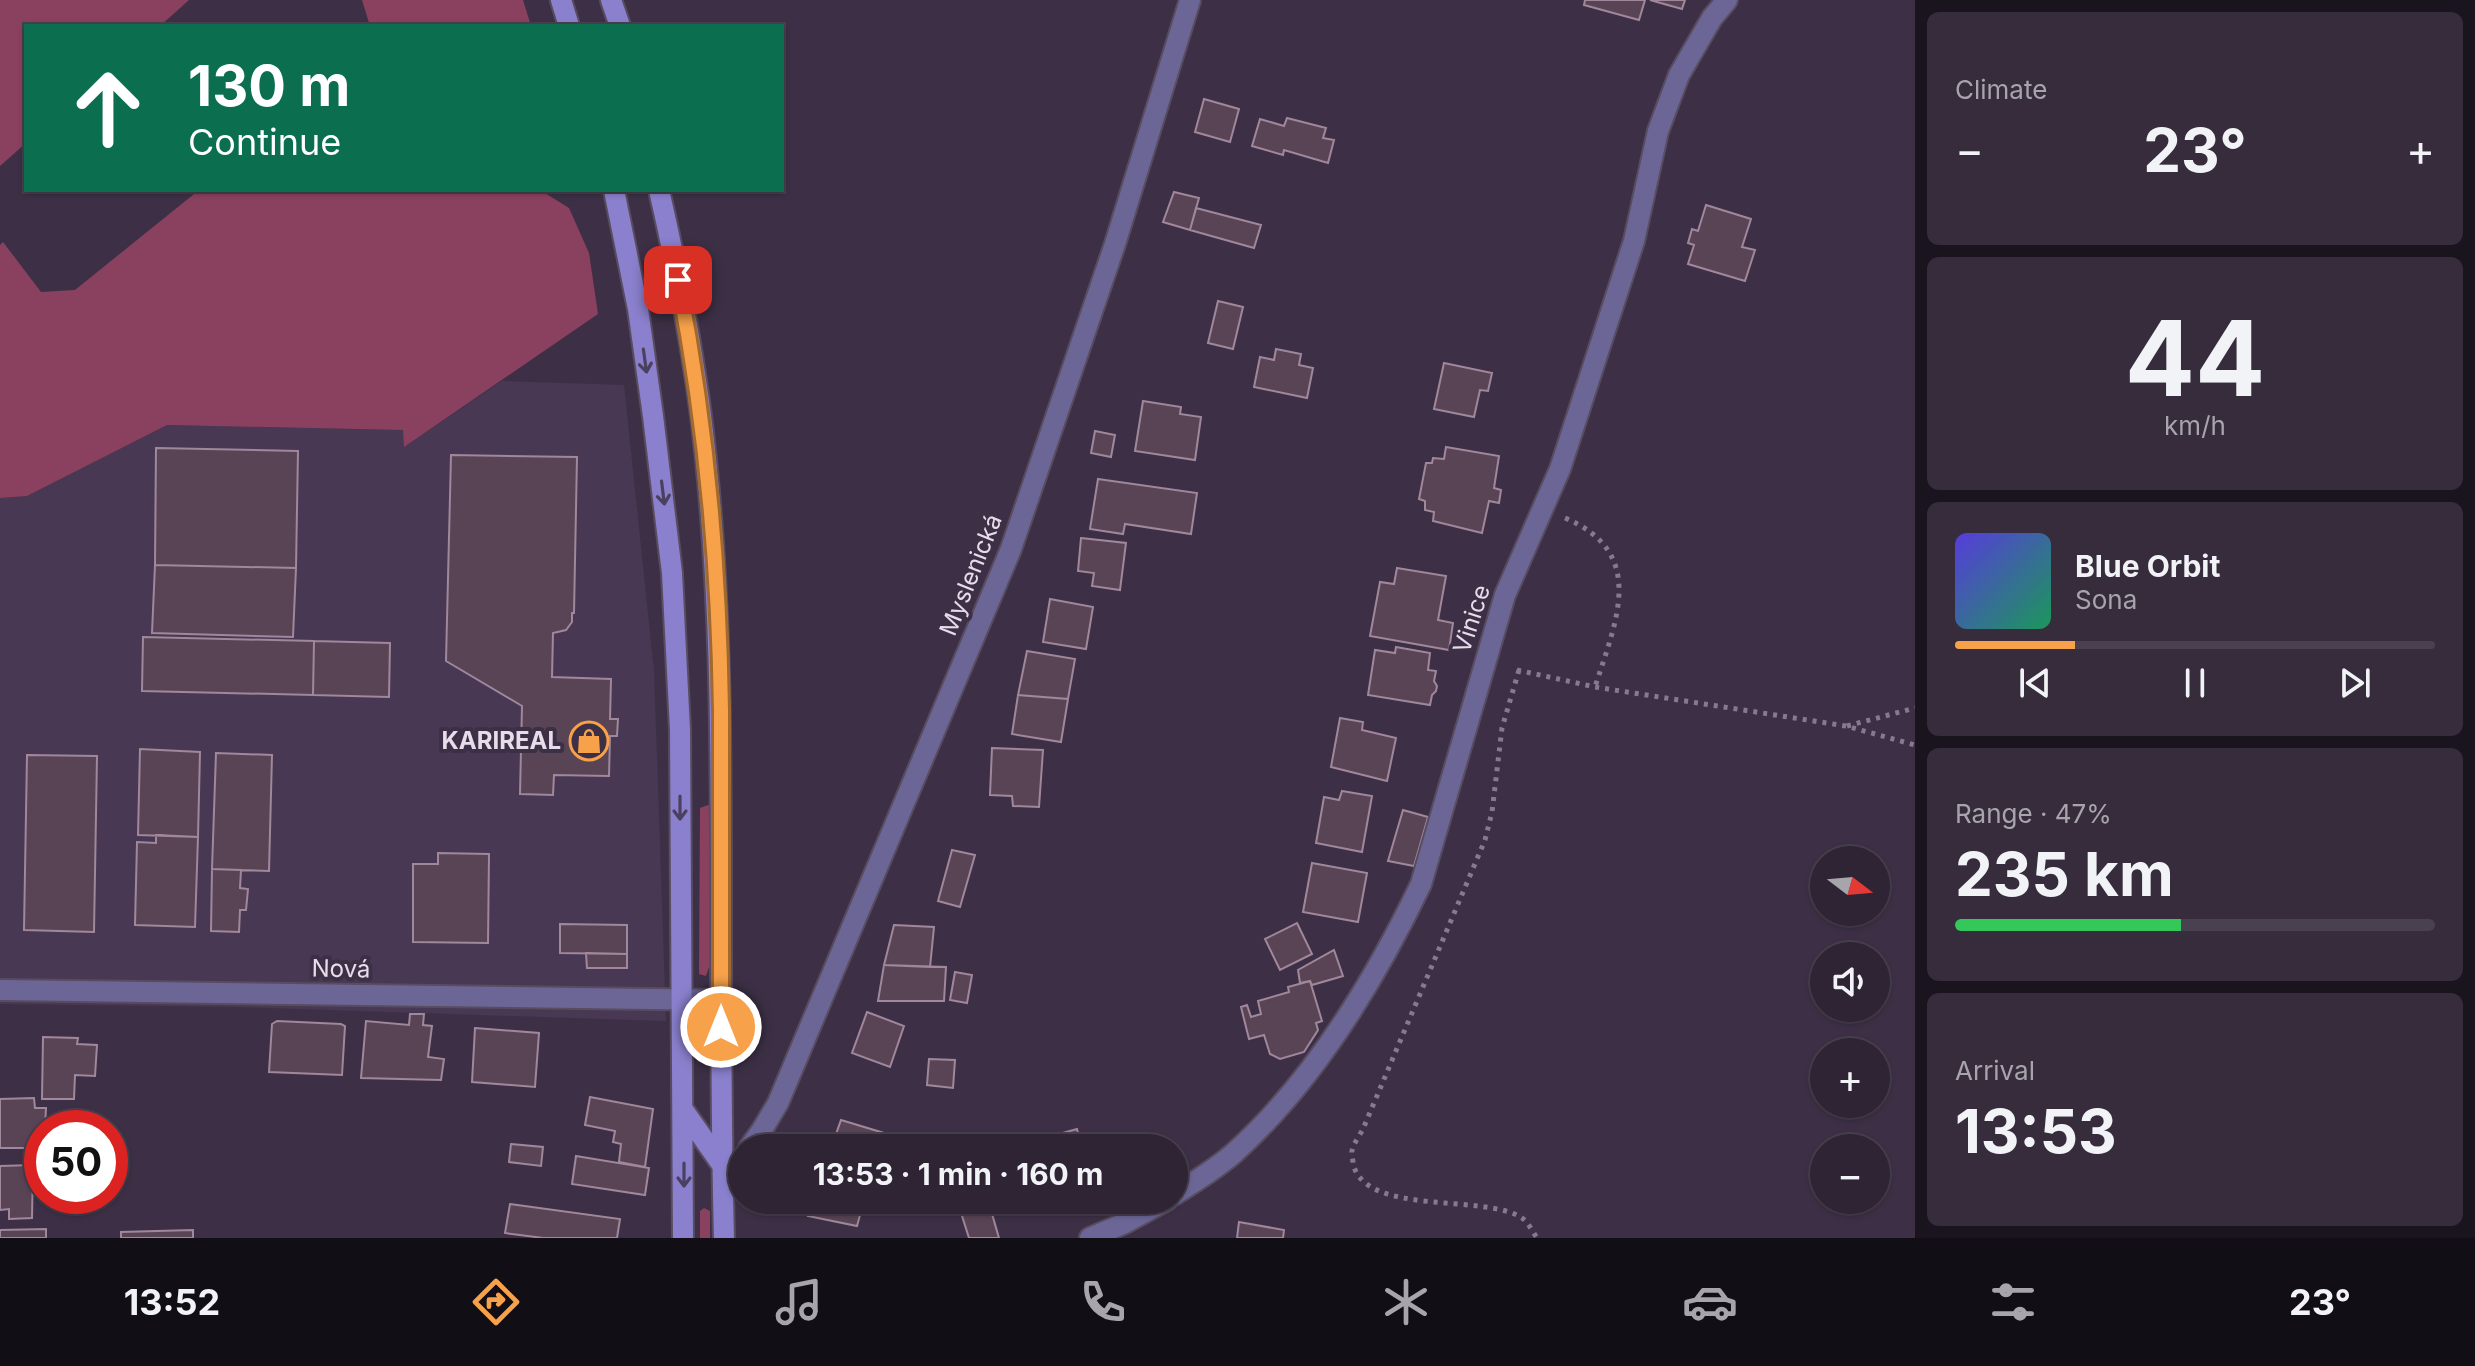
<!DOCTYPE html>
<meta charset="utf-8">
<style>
body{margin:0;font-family:Inter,sans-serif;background:#362c3c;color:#f1f3f6;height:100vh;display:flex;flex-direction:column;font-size:30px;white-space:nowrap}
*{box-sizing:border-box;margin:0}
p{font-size:26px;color:#a7a4ac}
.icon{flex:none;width:44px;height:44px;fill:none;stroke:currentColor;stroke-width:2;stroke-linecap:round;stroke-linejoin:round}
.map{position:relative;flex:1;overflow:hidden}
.sheet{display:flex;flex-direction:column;gap:12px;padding:12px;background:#19141d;width:560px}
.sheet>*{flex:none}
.banner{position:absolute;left:24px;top:24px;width:760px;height:168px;border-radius:0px;box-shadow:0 2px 6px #0004,0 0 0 2px #49414f;background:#0b6e4f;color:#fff;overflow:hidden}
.needle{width:52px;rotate:106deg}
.fabs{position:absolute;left:1810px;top:846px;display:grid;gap:16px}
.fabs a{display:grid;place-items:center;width:80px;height:80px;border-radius:50%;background:#2e2434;box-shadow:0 2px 6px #0004,0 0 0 2px #49414f;font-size:40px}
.speed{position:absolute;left:24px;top:1110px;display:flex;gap:16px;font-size:40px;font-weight:700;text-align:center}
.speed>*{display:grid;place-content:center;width:104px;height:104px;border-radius:50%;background:#2e2434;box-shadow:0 2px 6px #0004,0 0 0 2px #49414f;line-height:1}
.speed .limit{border:12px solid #d22;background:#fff;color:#111}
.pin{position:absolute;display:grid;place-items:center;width:68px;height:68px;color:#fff;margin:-34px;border-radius:16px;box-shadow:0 4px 12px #0006}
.me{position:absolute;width:88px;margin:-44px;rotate:0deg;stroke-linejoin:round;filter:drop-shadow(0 0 6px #0008)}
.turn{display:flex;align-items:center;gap:28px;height:168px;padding:0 32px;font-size:36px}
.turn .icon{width:104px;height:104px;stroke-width:2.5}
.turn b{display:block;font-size:56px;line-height:68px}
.big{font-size:60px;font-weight:700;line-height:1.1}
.sheet .card{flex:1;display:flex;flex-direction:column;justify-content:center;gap:12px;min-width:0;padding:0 28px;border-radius:12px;background:#362c3c}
.sheet .dial{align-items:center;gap:0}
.dial b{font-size:104px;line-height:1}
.song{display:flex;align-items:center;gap:24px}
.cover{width:96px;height:96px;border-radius:12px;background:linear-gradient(135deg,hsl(250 70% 55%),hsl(150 70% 35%))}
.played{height:8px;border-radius:4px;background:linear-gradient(90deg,#f7a14a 25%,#49414f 25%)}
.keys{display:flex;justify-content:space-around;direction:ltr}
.heat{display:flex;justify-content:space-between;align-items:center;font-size:44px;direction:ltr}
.charge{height:12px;border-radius:6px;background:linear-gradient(90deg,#34c759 47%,#49414f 0)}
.trip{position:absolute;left:728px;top:1134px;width:460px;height:80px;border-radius:40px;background:#2e2434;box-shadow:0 2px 6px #0004,0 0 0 2px #49414f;font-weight:700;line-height:80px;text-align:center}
.tab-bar{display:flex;height:128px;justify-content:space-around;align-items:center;background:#120e15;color:#a7a4ac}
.tab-bar .icon{width:56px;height:56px}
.tab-bar .current{color:#f7a14a}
.tab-bar b{font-size:36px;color:#f1f3f6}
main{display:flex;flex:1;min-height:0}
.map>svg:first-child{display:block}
.built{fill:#483853}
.green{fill:#8a415f}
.building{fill:#594455;stroke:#a0879b;stroke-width:2}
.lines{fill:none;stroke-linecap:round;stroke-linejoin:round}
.minor-casing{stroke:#584c60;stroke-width:24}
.secondary-casing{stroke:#584c60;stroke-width:24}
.path{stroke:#867b8e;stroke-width:5;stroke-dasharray:4 6;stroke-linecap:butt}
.minor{stroke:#6c6697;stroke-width:20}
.secondary{stroke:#8a80cd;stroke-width:20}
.oneway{stroke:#4c4061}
.route-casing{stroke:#a16930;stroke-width:20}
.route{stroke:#f7a14a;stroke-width:14}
.labels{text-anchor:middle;stroke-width:8;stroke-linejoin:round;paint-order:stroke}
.street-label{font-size:24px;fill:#e5ddea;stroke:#3d3046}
.poi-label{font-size:24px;font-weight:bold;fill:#e5ddea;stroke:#3d3046;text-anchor:end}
</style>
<main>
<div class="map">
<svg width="1915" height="1238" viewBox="0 0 1915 1238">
<rect width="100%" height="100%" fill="#3d3046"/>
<path class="built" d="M502 381 624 385 654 671 666 1021 235 1007 0 1004V498L27 496 167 425 403 430 405 446Z"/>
<path class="green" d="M0 0H189L160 26H26V143L0 166Z
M362 0H523L531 26H370Z
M199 190H540L569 208 589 253 598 314 404 447 403 430 167 425 27 496 0 498V245L3 242 41 292 75 290Z
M711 804 710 964 706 976 699 974 700 808Z
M704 1208 710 1211V1238H700V1211Z"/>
<path class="building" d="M1585 0H1645L1639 20 1584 5Z
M1650 0H1685L1682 9Z
M1204 99 1239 109 1230 142 1195 132Z
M1287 118 1326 128 1323 138 1334 140 1328 163 1284 150 1283 155 1252 146 1260 119 1284 126Z
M1174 192 1199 198 1190 230 1163 222Z
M1706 205 1751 219 1742 247 1755 250 1745 281 1688 264 1694 245 1688 243 1692 229 1698 231Z
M1196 208 1261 225 1254 248 1190 230Z
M1218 301 1243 307 1233 349 1208 343Z
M1276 349 1301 354 1299 365 1313 368 1307 398 1254 387 1260 357 1274 360Z
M1444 363 1492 373 1488 391 1480 390 1474 417 1434 409Z
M1143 401 1181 407 1180 414 1201 417 1195 460 1135 451Z
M1095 431 1115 435 1111 457 1091 453Z
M1446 447 1499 456 1494 488 1501 490 1499 503 1489 501 1482 533 1433 521 1434 512 1425 510V501L1419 499 1426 463H1432L1433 458 1444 459Z
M156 448 298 451 296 568 155 565Z
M451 455 577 457 574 613H572V622L566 630 553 633 552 677 611 679 610 719H618L617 736H610L609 776 554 775 553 795 520 794 522 706 446 661Z
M1098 479 1197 493 1191 534 1125 524 1123 534 1090 529Z
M1081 538 1126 543 1120 590 1092 586 1094 573 1078 571Z
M155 565 296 568 293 637 152 633Z
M1397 568 1446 576 1438 620 1453 623 1449 650 1370 636 1380 582 1394 584Z
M1050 599 1093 607 1086 649 1043 642Z
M143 637 314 641 313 695 142 691Z
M314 641 390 643 389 697 313 695Z
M1396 647 1430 653 1428 670 1436 671 1434 681 1437 686 1436 691 1432 695 1430 705 1368 695 1375 650 1395 653Z
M1027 651 1075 659 1068 699 1018 695Z
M1018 695 1068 699 1061 742 1012 734Z
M1340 718 1363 722 1362 730 1396 738 1387 781 1331 767Z
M992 748 1043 750 1039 807 1013 806 1012 796 990 795Z
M140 749 200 752 198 837 138 835Z
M216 753 272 755 269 871 212 869Z
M27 755 97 756 94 932 24 930Z
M1342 791 1372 796 1362 852 1316 843 1324 797 1339 800Z
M1403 810 1428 817 1414 866 1388 861Z
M156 835 198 837 195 927 135 925 137 842 156 843Z
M952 850 975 855 960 907 938 901Z
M438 853 489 854 488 943 413 942V864H438Z
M1312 863 1367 873 1358 922 1303 912Z
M212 869 241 870 240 888 248 889 246 910H240L239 932 211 931Z
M1297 923 1312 954 1280 970 1265 939Z
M560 924 627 925V954L560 953Z
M894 925 934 927 930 967 884 965Z
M1334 950 1343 976 1312 985 1310 981 1300 983 1298 970Z
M586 953 627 954V968H587Z
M884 965 946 967 944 1001H878Z
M955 972 972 975 967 1003 950 1000Z
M1310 981 1322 1021 1316 1023 1318 1030 1304 1052 1280 1059 1270 1054 1264 1035 1249 1039 1241 1007 1247 1005 1251 1017 1261 1014 1258 1001 1289 992 1288 987Z
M867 1012 904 1026 890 1067 852 1053Z
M410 1014H424L423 1025 432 1026 428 1057 444 1059 441 1080 361 1078 366 1021 409 1025Z
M277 1021 341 1024 345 1026 342 1075 269 1072 272 1024Z
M475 1028 539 1033 535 1087 472 1082Z
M43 1037 78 1038 77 1044 97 1045 95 1076 75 1075 74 1099H42Z
M929 1059 955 1060 953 1088 927 1085Z
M590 1097 653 1109 645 1167 619 1162 621 1144 613 1142 615 1131 585 1125Z
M34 1098 35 1108H46L45 1128H42V1148H0V1099Z
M841 1120 884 1133 879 1148H831Z
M1077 1129 1082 1148H1061L1059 1134Z
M973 1134 977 1148H946L944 1142Z
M511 1144 543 1147 541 1166 509 1162Z
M576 1156 649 1168 645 1195 572 1184Z
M33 1165 32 1218 9 1219V1209L0 1210V1166Z
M814 1200H841L863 1204 857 1226 808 1216Z
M957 1200H988L999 1238H969Z
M510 1204 620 1219 617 1238H543L505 1233Z
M1239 1222 1284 1230 1283 1238H1237Z
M46 1229V1238H0V1230Z
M193 1230V1238H121V1232Z"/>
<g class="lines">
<g class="minor-casing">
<path id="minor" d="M0 990 721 1000
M749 1148 762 1130 778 1103 1011 549 1115 244 1190 0
M1174 1195C1194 1182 1216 1169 1234 1153 1314 1081 1375 980 1421 884L1505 595 1560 469 1634 241 1658 131 1679 75 1712 18 1727 0
M1090 1238 1125 1223 1167 1200"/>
</g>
<g class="secondary-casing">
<path id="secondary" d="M561 0 569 26
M611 0 620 26
M614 190 638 309 653 416 672 573 680 730 683 1238
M659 190C676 264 691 340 701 416 721 576 721 738 721 899 721 1012 721 1125 724 1238
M684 1111 722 1165"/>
</g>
<path class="path" d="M1565 518C1648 553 1616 621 1595 687
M1517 670 1595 687 1846 726 1915 745
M1519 670 1502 728 1492 812 1485 840 1363 1129C1360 1135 1353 1144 1352 1151 1351 1153 1353 1160 1353 1163 1364 1217 1485 1193 1522 1218 1528 1222 1533 1232 1537 1238
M1847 726 1915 708"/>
<use href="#minor" class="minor"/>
<use href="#secondary" class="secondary"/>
</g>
<defs><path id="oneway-shaft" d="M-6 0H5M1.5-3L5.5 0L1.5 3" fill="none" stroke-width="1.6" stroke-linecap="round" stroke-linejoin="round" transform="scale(2)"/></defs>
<g class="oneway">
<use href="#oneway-shaft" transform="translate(645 361) rotate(82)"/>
<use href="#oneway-shaft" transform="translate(663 493) rotate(83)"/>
<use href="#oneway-shaft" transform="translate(680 808) rotate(90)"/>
<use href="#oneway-shaft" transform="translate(684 1175) rotate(90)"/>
</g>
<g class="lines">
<g class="route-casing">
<path id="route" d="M678 280C706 421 719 567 721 710 722 816 720 922 721 1027"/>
</g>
<use href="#route" class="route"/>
</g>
<defs>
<g id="shop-ring" transform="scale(2)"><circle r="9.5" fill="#3d3046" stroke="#f7a14a" stroke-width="1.5"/><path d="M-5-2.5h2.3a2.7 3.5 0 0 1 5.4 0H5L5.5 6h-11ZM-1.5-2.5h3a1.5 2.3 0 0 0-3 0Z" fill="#f7a14a"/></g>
</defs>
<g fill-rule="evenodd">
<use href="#shop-ring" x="589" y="741"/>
</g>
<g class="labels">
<g class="street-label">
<text transform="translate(971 575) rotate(-68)" y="8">Myslenická</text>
<text transform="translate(1472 619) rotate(-72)" y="8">Vinice</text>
<text transform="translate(341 969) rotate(1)" y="8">Nová</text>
</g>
<g class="poi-label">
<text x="561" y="749">KARIREAL</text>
</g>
</g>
</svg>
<div class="fabs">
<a><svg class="needle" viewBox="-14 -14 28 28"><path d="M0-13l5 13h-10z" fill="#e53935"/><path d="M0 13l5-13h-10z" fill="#a7a4ac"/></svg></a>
<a><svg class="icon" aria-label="sound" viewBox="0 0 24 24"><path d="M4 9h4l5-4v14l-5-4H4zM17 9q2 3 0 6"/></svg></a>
<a>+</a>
<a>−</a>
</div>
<div class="speed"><div class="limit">50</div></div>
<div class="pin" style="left:678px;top:280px;background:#d93025"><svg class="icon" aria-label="arrive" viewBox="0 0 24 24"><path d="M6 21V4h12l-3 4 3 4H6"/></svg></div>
<svg class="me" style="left:721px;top:1027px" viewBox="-20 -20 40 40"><circle r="17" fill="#f7a14a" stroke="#fff" stroke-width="3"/><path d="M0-11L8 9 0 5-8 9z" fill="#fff"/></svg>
<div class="trip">13:53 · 1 min · 160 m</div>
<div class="banner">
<div class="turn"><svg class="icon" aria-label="ahead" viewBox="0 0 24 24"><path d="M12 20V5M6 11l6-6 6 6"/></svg><div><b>130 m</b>Continue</div></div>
</div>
</div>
<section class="sheet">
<div class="card"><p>Climate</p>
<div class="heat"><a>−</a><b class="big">23°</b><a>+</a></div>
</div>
<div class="card dial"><b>44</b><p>km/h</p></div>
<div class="card">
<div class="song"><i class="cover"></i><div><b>Blue Orbit</b><p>Sona</p></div></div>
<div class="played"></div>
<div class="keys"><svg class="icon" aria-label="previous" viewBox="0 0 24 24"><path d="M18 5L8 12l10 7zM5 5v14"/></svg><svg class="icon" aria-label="pause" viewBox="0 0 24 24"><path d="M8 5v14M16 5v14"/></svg><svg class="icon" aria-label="next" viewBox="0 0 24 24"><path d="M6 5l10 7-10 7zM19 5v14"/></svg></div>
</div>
<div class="card"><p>Range · 47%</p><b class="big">235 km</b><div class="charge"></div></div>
<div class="card"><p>Arrival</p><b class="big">13:53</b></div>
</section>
</main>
<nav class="tab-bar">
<b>13:52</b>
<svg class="icon current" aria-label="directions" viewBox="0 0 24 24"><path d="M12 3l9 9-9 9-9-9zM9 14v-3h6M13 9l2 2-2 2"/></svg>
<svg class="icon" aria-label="music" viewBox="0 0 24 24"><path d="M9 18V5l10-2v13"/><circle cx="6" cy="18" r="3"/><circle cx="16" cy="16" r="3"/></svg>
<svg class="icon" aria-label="phone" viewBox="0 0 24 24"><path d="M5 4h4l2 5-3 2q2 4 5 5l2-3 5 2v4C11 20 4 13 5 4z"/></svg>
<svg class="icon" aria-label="climate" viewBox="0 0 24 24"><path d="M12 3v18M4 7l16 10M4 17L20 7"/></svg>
<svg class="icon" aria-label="car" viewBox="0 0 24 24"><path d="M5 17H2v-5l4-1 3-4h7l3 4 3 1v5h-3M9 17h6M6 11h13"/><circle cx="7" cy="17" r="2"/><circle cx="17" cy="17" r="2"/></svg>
<svg class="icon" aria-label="filters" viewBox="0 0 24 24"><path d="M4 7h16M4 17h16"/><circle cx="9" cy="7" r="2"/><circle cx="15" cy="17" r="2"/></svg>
<b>23°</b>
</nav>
